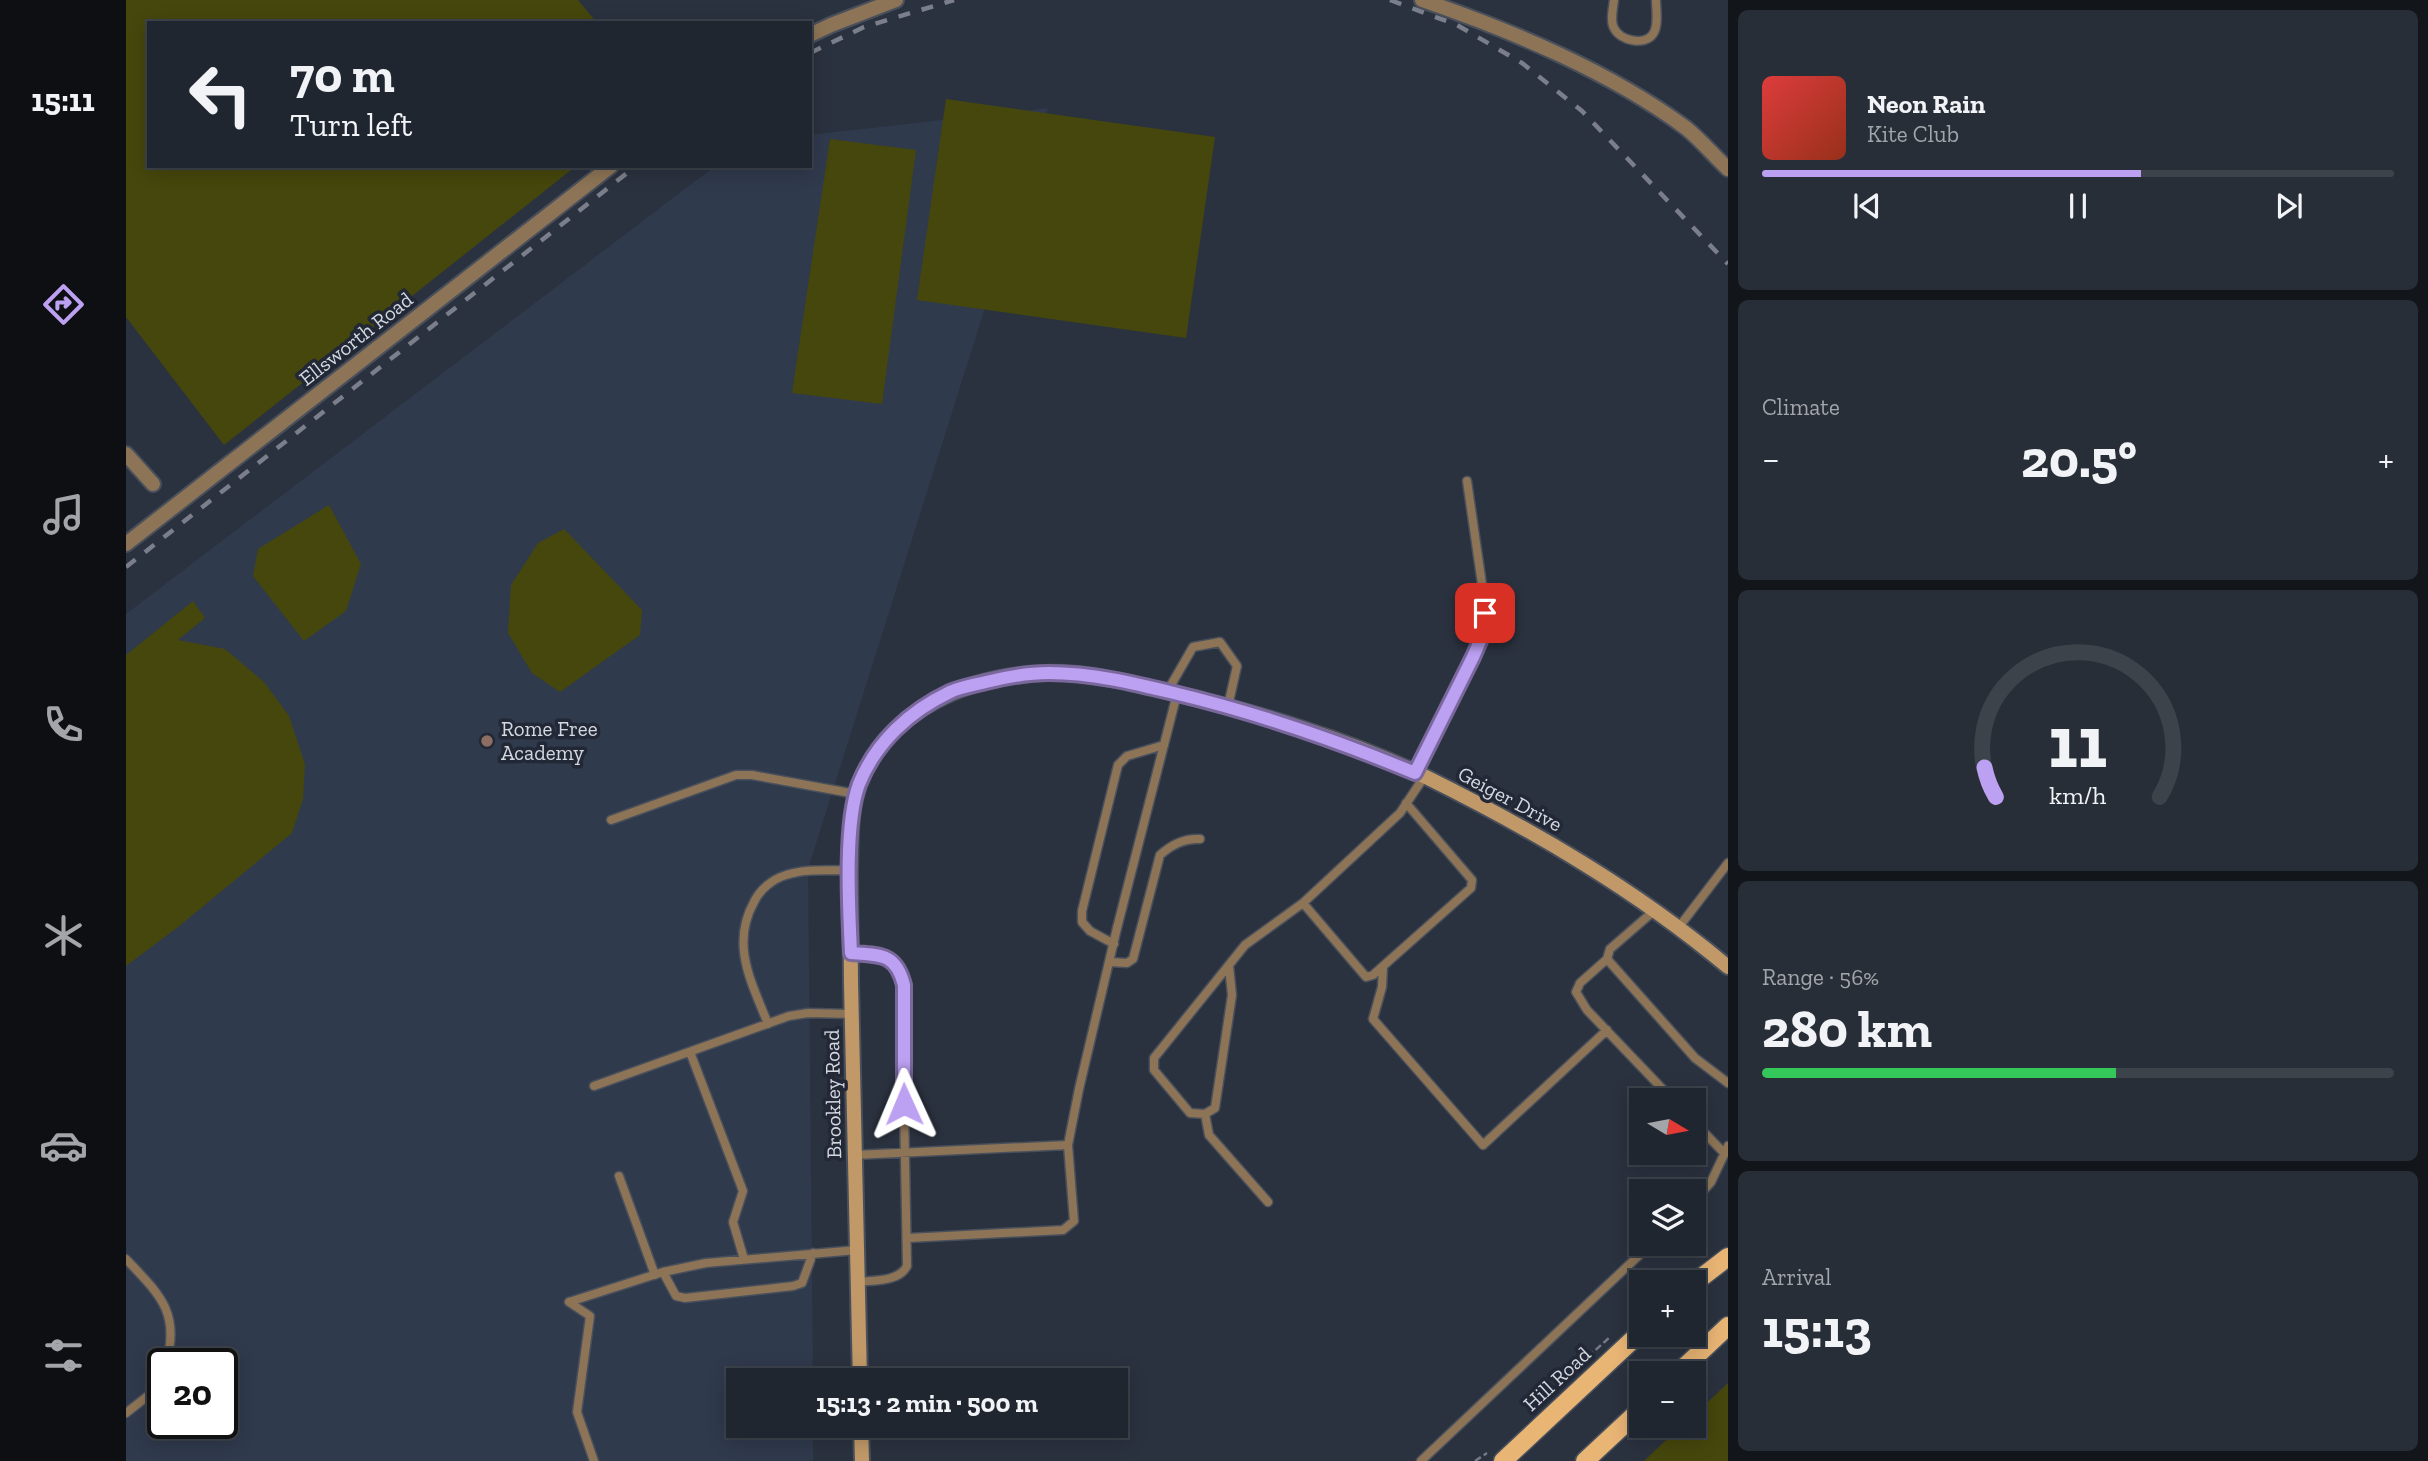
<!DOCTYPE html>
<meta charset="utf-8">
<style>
body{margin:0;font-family:"Zilla Slab",serif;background:#282e37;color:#f1f3f6;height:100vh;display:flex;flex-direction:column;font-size:26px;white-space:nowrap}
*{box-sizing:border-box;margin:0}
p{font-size:23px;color:#a2a5aa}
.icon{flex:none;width:38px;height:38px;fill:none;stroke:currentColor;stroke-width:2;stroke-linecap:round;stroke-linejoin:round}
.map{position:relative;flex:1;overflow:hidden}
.panel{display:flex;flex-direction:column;gap:10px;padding:10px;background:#12151a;width:700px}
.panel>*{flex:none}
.top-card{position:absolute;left:21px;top:21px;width:665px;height:147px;border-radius:0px;box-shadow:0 4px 18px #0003,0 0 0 2px #3d434b;background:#20262f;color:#f1f3f6;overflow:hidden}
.needle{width:46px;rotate:100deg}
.buttons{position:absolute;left:1503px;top:1088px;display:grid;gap:14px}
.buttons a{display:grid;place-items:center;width:77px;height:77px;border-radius:0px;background:#20262f;box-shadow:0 4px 18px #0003,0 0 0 2px #3d434b;font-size:35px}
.speed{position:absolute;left:21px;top:1348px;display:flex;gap:14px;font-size:35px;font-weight:700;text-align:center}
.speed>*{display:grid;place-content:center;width:91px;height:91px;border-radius:50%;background:#20262f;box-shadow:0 4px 18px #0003,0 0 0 2px #3d434b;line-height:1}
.speed .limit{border:4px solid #111;border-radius:10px;background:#fff;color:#111}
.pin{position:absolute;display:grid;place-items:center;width:60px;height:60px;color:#fff;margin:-30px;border-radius:14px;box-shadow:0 4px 10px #0006}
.me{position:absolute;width:77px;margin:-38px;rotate:359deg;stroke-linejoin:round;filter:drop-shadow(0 0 5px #0008)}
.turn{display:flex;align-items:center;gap:24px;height:147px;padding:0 28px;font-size:32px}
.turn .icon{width:91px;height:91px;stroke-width:2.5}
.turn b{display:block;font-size:49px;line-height:60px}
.big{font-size:52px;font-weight:700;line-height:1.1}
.panel .widget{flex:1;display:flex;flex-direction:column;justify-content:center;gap:10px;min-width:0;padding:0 24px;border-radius:10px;background:#282e37}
.panel .dial{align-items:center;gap:0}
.dial svg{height:182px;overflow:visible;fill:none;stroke:#3d434b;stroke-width:7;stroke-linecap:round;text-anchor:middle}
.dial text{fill:#f1f3f6;stroke:none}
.song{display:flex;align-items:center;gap:21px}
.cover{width:84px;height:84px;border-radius:10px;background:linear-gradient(135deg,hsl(0 70% 55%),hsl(10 70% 35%))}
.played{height:7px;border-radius:4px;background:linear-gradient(90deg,#bca0f2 60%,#3d434b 60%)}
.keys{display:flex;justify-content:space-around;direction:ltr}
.heat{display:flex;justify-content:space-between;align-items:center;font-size:38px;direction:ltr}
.charge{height:10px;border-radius:5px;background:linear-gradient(90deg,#34c759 56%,#3d434b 0)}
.trip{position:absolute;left:600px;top:1368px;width:402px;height:70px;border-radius:0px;background:#20262f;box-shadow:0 4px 18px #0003,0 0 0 2px #3d434b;font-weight:700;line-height:70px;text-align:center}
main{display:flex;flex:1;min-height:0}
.tabs{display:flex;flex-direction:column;width:126px;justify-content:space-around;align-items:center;background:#0d0f13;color:#a2a5aa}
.tabs .icon{width:49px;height:49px}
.tabs .active{color:#bca0f2}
.tabs b{font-size:32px;color:#f1f3f6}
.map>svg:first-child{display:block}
.built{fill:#303a4d;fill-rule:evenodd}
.green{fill:#46470c}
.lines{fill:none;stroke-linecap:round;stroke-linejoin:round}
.lane-casing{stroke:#49505c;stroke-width:11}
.street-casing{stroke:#49505c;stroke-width:18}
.secondary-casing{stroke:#49505c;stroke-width:18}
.primary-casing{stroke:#49505c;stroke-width:21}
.path{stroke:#757b86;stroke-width:2.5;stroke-dasharray:7 3.5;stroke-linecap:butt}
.lane{stroke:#8d7456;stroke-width:8}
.street{stroke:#8d7456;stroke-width:14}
.secondary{stroke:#c19968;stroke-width:14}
.primary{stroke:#e9b575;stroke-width:18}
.rail{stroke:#7a7f8b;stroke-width:4.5;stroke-dasharray:12 12;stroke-linecap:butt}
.route-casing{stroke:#7a689d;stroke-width:18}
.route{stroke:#bca0f2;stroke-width:12}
.education-dot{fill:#8d6e63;stroke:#222835;stroke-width:2.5}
.labels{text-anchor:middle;stroke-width:7;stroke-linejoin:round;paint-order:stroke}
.street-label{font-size:21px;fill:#d4d8e1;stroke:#222835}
.poi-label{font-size:21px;fill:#d4d8e1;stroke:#222835;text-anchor:start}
</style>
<main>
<nav class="tabs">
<b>15:11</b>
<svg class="icon active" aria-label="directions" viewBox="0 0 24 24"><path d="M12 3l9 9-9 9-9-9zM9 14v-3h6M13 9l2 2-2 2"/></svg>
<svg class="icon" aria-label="music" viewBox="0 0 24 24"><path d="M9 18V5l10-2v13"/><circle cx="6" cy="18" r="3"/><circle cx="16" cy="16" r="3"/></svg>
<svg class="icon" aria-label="phone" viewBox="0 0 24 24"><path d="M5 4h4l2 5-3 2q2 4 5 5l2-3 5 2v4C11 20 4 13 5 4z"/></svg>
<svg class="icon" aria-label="climate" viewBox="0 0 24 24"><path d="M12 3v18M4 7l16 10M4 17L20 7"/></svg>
<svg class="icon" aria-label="car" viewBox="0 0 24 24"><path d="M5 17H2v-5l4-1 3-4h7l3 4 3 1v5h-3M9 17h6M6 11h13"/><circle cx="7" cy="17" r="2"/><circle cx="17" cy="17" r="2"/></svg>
<svg class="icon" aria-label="filters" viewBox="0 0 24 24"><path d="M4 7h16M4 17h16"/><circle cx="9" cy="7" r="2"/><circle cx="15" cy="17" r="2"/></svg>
</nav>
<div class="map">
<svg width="1602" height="1461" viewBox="0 0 1602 1461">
<rect width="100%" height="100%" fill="#2b323f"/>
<path class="built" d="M922 108 682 869 687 1381H612V1426H687V1461H0V614L589 166H684V135ZM37 1363H96V1423H37Z"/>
<path class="green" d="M0 0H452L471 23H23V166H450L98 445 0 317Z
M820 99 1089 137 1060 338 791 300Z
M704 139 790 150 756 404 666 393Z
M203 505 235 564 220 611 178 641 127 576 132 549Z
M438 529 516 610 514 635 434 692 406 673 382 633 385 585 412 543Z
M67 601 79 618 52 640 99 649 138 682 163 716 179 764 177 799 166 833 52 927 0 966V655Z
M1602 1383V1461H1518L1555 1426H1568V1415Z"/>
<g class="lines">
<g class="lane-casing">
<path id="lane" d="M1488 0C1487 8 1484 21 1488 28 1494 41 1519 46 1527 34 1533 26 1530 9 1530 0
M1041 692 1067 647 1094 642 1111 666 1102 706
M1289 773 1360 627 1358 598 1341 481
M485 820 610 775H626L730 794
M1177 903 1240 977 1247 975 1345 888 1346 880 1280 803
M1529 910 1484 949 1481 959 1569 1058 1602 1083
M1553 927 1602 863
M988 944 964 931 956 922V911L992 765 1001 756 1038 745
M725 953 761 957 774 970 778 985 777 1053 781 1266C773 1282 748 1280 732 1282
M1481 959 1454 983 1450 992 1461 1010 1548 1101
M984 962 1001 963 1007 959 1034 855C1046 844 1058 838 1074 839
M1103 966 1106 995 1089 1108 1079 1114 1064 1113 1028 1070V1058L1119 945 1177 903 1274 813 1298 777
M1257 967 1256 987 1247 1019 1357 1145 1481 1030
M642 1024C626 983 604 945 628 902 634 889 647 879 660 875 680 868 704 871 724 870
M564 1052 617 1191 607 1222 618 1259
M468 1086 663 1016 682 1013 726 1014
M1079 1114 1083 1135 1142 1202
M1568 1122 1599 1154
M729 1155 942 1145 953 1089 991 928 1051 694
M493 1176 529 1275
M1568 1201 1585 1182 1602 1146
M782 1238 937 1230 948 1221 942 1145
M0 1259C32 1293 55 1312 40 1363
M537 1272 550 1296 559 1298 667 1286 676 1283 687 1253
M443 1302 537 1272 580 1263 731 1250
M443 1302 464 1316 451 1412 468 1461
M0 1413 23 1395 37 1371
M1295 1461 1525 1244"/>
</g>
<g class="street-casing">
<path id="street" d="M1296 0C1386 31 1483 71 1560 128 1575 140 1588 156 1602 169
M684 35 705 25 770 0
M0 454 27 484
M0 544 485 166"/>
</g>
<g class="secondary-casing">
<path id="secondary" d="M734 1381C731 1248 728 1116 725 983 725 946 724 909 724 872 725 844 723 813 733 785 761 709 843 676 918 673 960 671 1003 683 1044 692 1130 713 1219 738 1300 777 1407 830 1510 890 1602 967
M735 1426 736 1461"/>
</g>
<g class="primary-casing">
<path id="primary" d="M1568 1283 1602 1257
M1551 1374 1602 1326
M1377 1461 1516 1331
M1459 1461 1516 1408"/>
</g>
<path class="path" d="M1462 1357 1485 1336
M1349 1461 1361 1453"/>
<use href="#lane" class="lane"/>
<use href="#street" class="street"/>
<use href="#secondary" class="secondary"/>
<use href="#primary" class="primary"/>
<path class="rail" d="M1264 0 1331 25 1396 63 1456 111 1602 264
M684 53 738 27 828 0
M0 567 510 166"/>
</g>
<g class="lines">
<g class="route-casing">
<path id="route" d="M778 1104V985C770 953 754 955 725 953 723 908 718 824 733 784 750 742 784 711 824 692 835 687 848 685 860 682 880 677 901 673 923 673 965 673 1007 683 1048 693 1131 713 1210 740 1289 773L1347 657 1360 627 1359 613"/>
</g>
<use href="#route" class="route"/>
</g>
<circle class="education-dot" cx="361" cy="741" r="7"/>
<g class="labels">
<g class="street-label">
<text transform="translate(230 339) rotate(-38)" y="7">Ellsworth Road</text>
<text transform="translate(1384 799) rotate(28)" y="7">Geiger Drive</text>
<text transform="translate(707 1094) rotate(-91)" y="7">Brookley Road</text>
<text transform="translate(1431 1379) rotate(-43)" y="7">Hill Road</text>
</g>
<g class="poi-label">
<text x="375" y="736">Rome Free<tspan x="375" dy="24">Academy</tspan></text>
</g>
</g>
</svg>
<div class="buttons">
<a><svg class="needle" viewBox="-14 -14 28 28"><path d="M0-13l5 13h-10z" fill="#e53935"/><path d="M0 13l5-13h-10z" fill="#a2a5aa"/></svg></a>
<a><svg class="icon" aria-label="layers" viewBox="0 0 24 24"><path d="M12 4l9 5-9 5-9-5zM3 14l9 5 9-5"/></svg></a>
<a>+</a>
<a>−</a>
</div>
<div class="speed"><div class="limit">20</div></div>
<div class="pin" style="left:1359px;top:613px;background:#d93025"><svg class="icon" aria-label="arrive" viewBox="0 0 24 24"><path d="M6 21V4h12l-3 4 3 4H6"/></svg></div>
<svg class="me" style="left:778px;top:1104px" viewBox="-20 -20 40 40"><path d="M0-17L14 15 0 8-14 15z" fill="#bca0f2" stroke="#fff" stroke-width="4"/></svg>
<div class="trip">15:13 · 2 min · 500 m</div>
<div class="top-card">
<div class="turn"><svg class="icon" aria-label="left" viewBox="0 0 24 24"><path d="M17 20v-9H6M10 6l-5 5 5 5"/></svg><div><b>70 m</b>Turn left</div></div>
</div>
</div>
<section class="panel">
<div class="widget">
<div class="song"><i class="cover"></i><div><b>Neon Rain</b><p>Kite Club</p></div></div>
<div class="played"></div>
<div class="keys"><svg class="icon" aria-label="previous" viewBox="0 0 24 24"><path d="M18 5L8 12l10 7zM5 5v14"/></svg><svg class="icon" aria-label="pause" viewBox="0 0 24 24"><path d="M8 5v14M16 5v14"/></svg><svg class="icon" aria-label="next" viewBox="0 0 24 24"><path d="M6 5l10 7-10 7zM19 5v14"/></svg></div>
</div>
<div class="widget"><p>Climate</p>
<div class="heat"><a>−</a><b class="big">20.5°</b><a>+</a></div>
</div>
<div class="widget dial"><svg viewBox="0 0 100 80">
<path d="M14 69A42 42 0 1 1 86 69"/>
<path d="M14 69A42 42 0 0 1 9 56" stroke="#bca0f2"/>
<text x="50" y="56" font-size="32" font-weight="700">11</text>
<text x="50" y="72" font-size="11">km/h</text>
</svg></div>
<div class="widget"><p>Range · 56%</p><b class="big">280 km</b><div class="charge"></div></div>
<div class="widget"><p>Arrival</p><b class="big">15:13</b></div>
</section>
</main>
